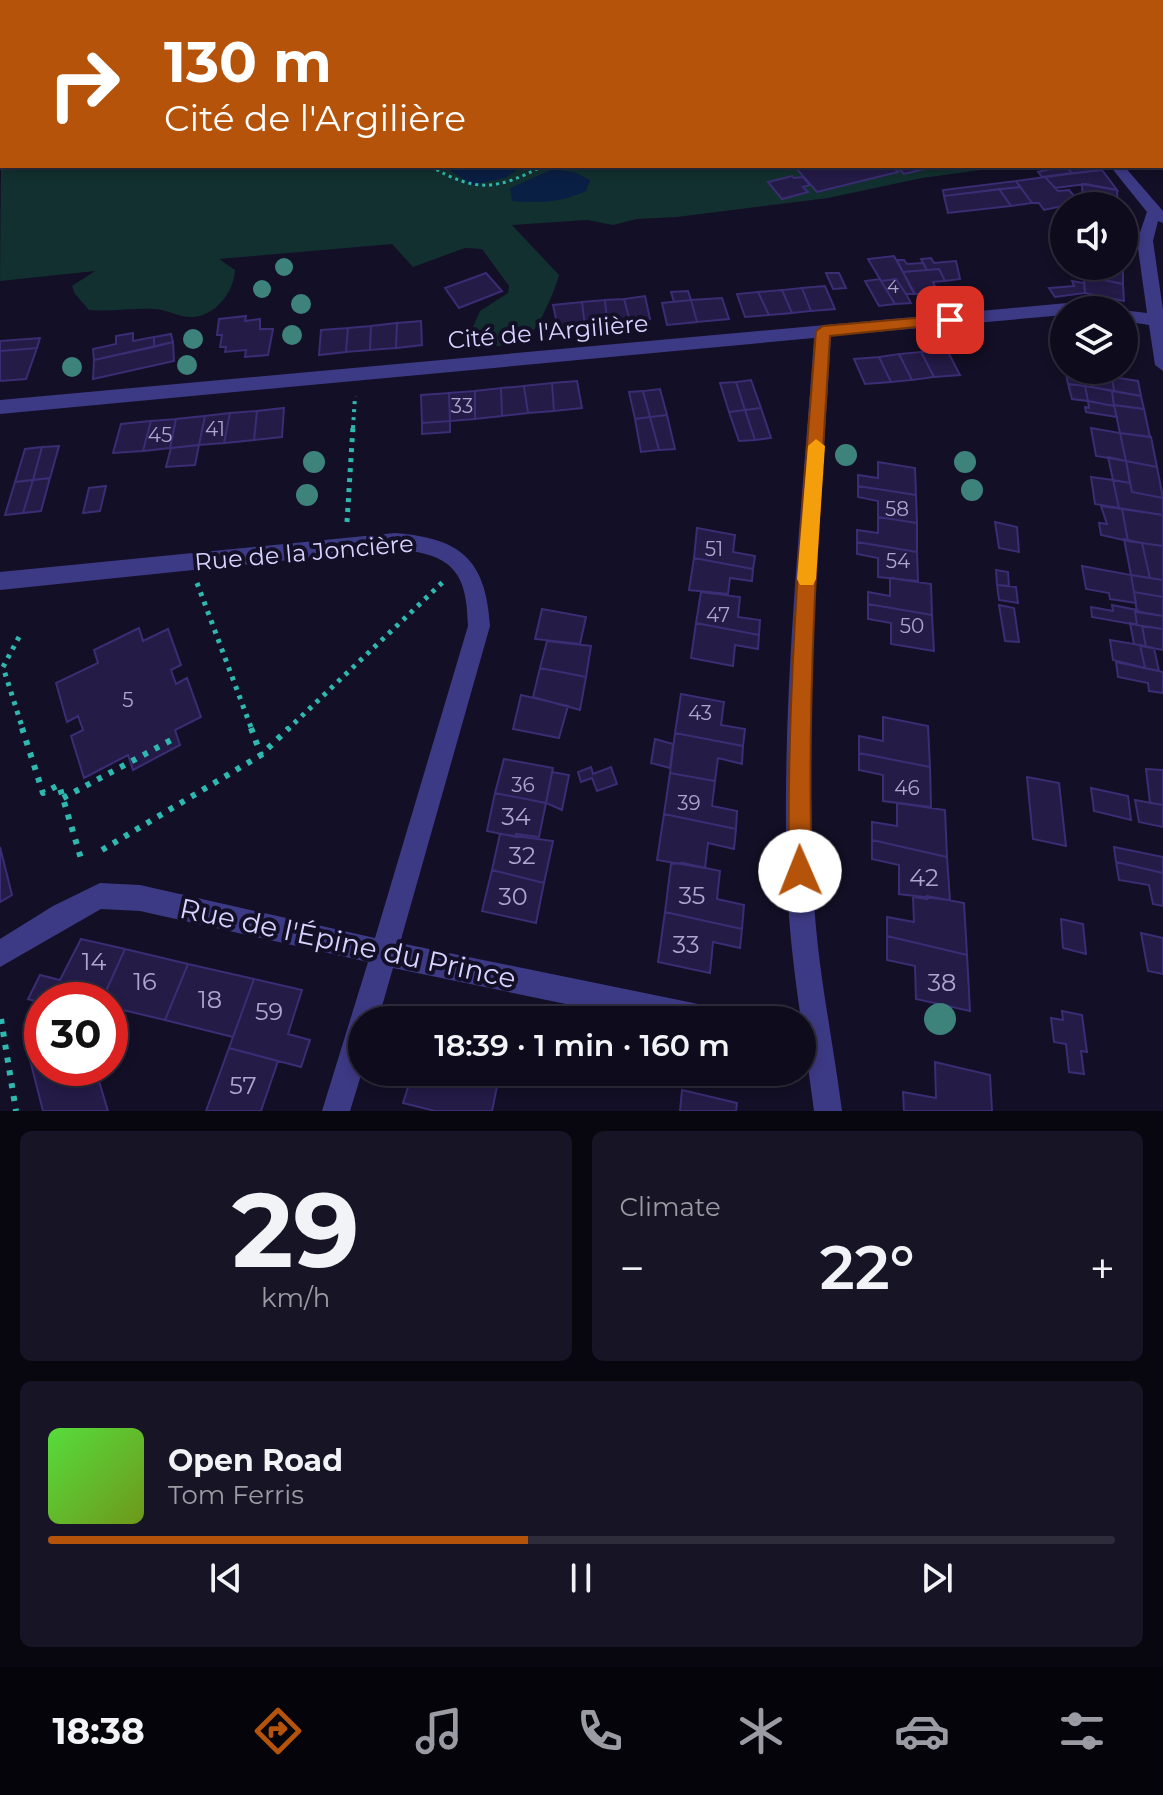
<!DOCTYPE html>
<meta charset="utf-8">
<style>
body{margin:0;font-family:Montserrat,sans-serif;background:#171425;color:#f1f3f6;height:100vh;display:flex;flex-direction:column;font-size:30px;white-space:nowrap}
*{box-sizing:border-box;margin:0}
p{font-size:26px;color:#9b9ba3}
.icon{flex:none;width:44px;height:44px;fill:none;stroke:currentColor;stroke-width:2;stroke-linecap:round;stroke-linejoin:round}
.map{position:relative;height:1111px;overflow:hidden}
.sheet{display:flex;flex-direction:column;gap:20px;padding:20px;background:#08060f;flex:1}
.sheet>*{flex:none}
.hud{position:absolute;left:0px;top:0px;width:1164px;height:168px;box-shadow:0 4px 12px #0003,0 0 0 2px #2e2b3b;background:#b45309;color:#fff;overflow:hidden}
.buttons{position:absolute;left:1050px;top:192px;display:grid;gap:16px}
.buttons a{display:grid;place-items:center;width:88px;height:88px;border-radius:50%;background:#0e0b1c;box-shadow:0 4px 12px #0003,0 0 0 2px #2e2b3b;font-size:40px}
.speed{position:absolute;left:24px;top:982px;display:flex;gap:16px;font-size:40px;font-weight:700;text-align:center}
.speed>*{display:grid;place-content:center;width:104px;height:104px;border-radius:50%;background:#0e0b1c;box-shadow:0 4px 12px #0003,0 0 0 2px #2e2b3b;line-height:1}
.speed .limit{border:12px solid #d22;background:#fff;color:#111}
.pin{position:absolute;display:grid;place-items:center;width:68px;height:68px;color:#fff;margin:-34px;border-radius:16px;box-shadow:0 4px 12px #0006}
.me{position:absolute;width:88px;margin:-44px;rotate:359deg;stroke-linejoin:round;filter:drop-shadow(0 0 6px #0008)}
.turn{display:flex;align-items:center;gap:28px;height:168px;padding:0 32px;font-size:36px}
.turn .icon{width:104px;height:104px;stroke-width:2.5}
.turn b{display:block;font-size:56px;line-height:68px}
.big{font-size:60px;font-weight:600;line-height:1.1}
.sheet .tile{flex:1;display:flex;flex-direction:column;justify-content:center;gap:12px;min-width:0;padding:0 28px;border-radius:12px;background:#171425}
.sheet .dial{align-items:center;gap:0}
.dial b{font-size:104px;line-height:1}
.song{display:flex;align-items:center;gap:24px}
.cover{width:96px;height:96px;border-radius:12px;background:linear-gradient(135deg,hsl(110 70% 55%),hsl(80 70% 35%))}
.played{height:8px;border-radius:4px;background:linear-gradient(90deg,#b45309 45%,#2e2b3b 45%)}
.keys{display:flex;justify-content:space-around;direction:ltr}
.heat{display:flex;justify-content:space-between;align-items:center;font-size:44px;direction:ltr}
.sheet .tiles{flex:1;display:grid;gap:20px;grid-template-columns:1fr 1fr}
.tile:last-child{grid-column:span 2}
.trip{position:absolute;left:348px;top:1006px;width:468px;height:80px;border-radius:40px;background:#0e0b1c;box-shadow:0 4px 12px #0003,0 0 0 2px #2e2b3b;font-weight:600;line-height:80px;text-align:center}
.tabs{display:flex;height:128px;justify-content:space-around;align-items:center;background:#06040b;color:#9b9ba3}
.tabs .icon{width:56px;height:56px}
.tabs .selected{color:#b45309}
.tabs b{font-size:36px;color:#f1f3f6}
.map>svg:first-child{display:block}
.green{fill:#12302f}
.water{fill:#0a1f44}
.building{fill:#241b47;stroke:#3b2d73;stroke-width:2}
.lines{fill:none;stroke-linecap:round;stroke-linejoin:round}
.path-far3{stroke:#2fb8b0;stroke-width:3;stroke-dasharray:3 4;stroke-linecap:butt}
.path-far2{stroke:#2fb8b0;stroke-width:4;stroke-dasharray:3 5;stroke-linecap:butt}
.path-far1{stroke:#2fb8b0;stroke-width:5;stroke-dasharray:4 6;stroke-linecap:butt}
.path{stroke:#2fb8b0;stroke-width:6;stroke-dasharray:5 8;stroke-linecap:butt}
.street{fill:#3d3a85;fill-rule:evenodd}
.tree{fill:#3d827b}
.route{fill:#b45309;stroke:#753606;stroke-width:2}
.slow{fill:#f59e0b}
.labels{text-anchor:middle;stroke-width:8;stroke-linejoin:round;paint-order:stroke}
.far-number-label{font-size:18px;fill:#aca6d1}
.number-label{font-size:20px;fill:#aca6d1}
.street-label{font-size:24px;fill:#d9d4ff;stroke:#130f26}
.near-number-label{font-size:24px;fill:#aca6d1}
.near-street-label{font-size:28px;fill:#d9d4ff;stroke:#130f26}
</style>
<div class="map">
<svg width="1163" height="1111" viewBox="0 0 1163 1111">
<rect width="100%" height="100%" fill="#130f26"/>
<path class="green" d="M106 0H676L677 2H100Z
M2 47V166H444L472 184 524 166H1011L922 178 828 198 677 217 637 219 613 225 587 220 512 225 559 275C555 291 537 334 522 342 514 346 505 345 496 346 485 348 475 350 465 345L480 311 508 293 509 286 482 249 465 248 413 267 392 244 219 259 235 270C234 292 215 317 191 317 178 317 166 309 153 309 132 308 111 312 89 310L75 294 72 286 95 271 0 281Z"/>
<path class="water" d="M444 166H524L505 178 472 185Z
M553 169 574 172 590 180 586 191C560 203 540 203 512 201L510 188Z"/>
<path class="building" d="M1083 0H1163V10L1162 2Z
M794 166H892L898 172 817 192Z
M896 166H926L929 168 904 174Z
M1043 166H1065L1072 173 1042 177 1038 172 1047 170Z
M1065 166H1099L1102 170 1072 173Z
M1102 170 1117 190 1086 184 1055 188 1045 177Z
M792 176 794 178 803 177 810 185 803 187 808 192 782 199 768 182Z
M1045 177 1058 191 1069 190 1083 206 1067 205 1044 210 1039 203H1032L1016 181Z
M1016 181 1020 187 944 196 943 190Z
M1082 184 1117 190 1118 206 1083 203Z
M1020 187 1032 203 1011 206 999 189Z
M999 189 1011 206 948 213 944 196Z
M894 256 903 272 914 294H906L896 279 881 281 868 259Z
M931 258 934 263 956 261 960 279 945 281 939 269 927 270 921 259Z
M897 260H904L907 264 923 263 927 270 903 272Z
M1084 266 1123 270V284L1084 276Z
M939 269 945 281 933 282 938 293 915 294 903 272Z
M486 273 502 291 459 308 445 288Z
M826 273H839L846 288 833 289Z
M1084 276 1123 284 1124 301 1085 293Z
M880 279 881 281 895 304 879 306 865 281Z
M896 279 906 294 911 303 895 304 881 281Z
M1072 281 1084 283 1085 293 1055 297 1049 288 1074 286Z
M825 286 835 309 811 311 802 288Z
M802 288 811 311 792 313 782 290Z
M782 290 792 313 769 315 758 292Z
M688 291 691 300 674 302 671 292Z
M758 292 769 315 745 317 737 294Z
M645 296 650 319 630 321 624 299Z
M722 298 729 319 697 322 691 300Z
M624 299 630 321 607 323 605 300Z
M605 300 607 323 585 326 582 302Z
M691 300 697 322 667 325 662 303Z
M582 302 585 326 558 328 553 305Z
M246 316 245 321 260 319V329H273L268 355 245 357 246 350 225 352 226 347H220L222 335H217L219 319Z
M421 321 422 345 396 348 397 323Z
M397 323 396 348 370 350 371 326Z
M371 326 370 350 346 352 348 328Z
M348 328 346 352 319 355 321 330Z
M133 333V341L154 337V347L94 360 93 349 116 344V336Z
M171 334 173 342 154 347V337Z
M40 338 37 348 0 351V341Z
M173 342 174 361 93 379 94 360Z
M37 348 26 379 0 381V351Z
M947 350 960 375 934 377 921 352Z
M921 352 934 377 912 380 899 354Z
M899 354 912 380 891 382 879 357Z
M879 357 891 382 865 384 854 359Z
M1066 373 1083 375 1085 386 1068 384Z
M1090 373 1112 377 1114 391 1092 387Z
M1112 377 1138 381 1141 396 1114 391Z
M751 380 761 408 745 410 736 382Z
M577 381 582 408 554 411 552 383Z
M736 382 745 410 729 412 720 383Z
M552 383 554 411 528 413 524 386Z
M1068 384 1085 386 1088 401 1072 399Z
M524 386 528 413 502 416 501 388Z
M1085 386 1112 391 1114 406 1088 401Z
M501 388 502 416 475 419V391Z
M660 389 667 415 650 417 643 391Z
M475 391V419L450 421 449 393Z
M643 391 650 417 635 419 629 392Z
M1112 391 1141 396 1144 409 1114 405Z
M449 393 450 421 422 423 421 395Z
M1088 401 1114 406 1117 417 1086 412 1085 407 1089 408Z
M1114 405 1144 409 1150 437 1120 433Z
M284 408 282 437 254 440 257 411Z
M761 408 771 438 755 440 745 410Z
M745 410 755 440 739 441 729 412Z
M257 411 254 440 224 443 230 413Z
M230 413 224 443 199 445 205 416Z
M667 415 675 449 659 450 650 417Z
M205 416 199 445 170 448 176 419Z
M650 417 659 450 641 452 635 419Z
M176 419 170 448 143 451 151 421Z
M151 421 143 451 113 453 121 424Z
M450 421V432L422 434V423Z
M1091 428 1120 433 1126 461 1096 456Z
M1120 433 1151 437 1157 467 1126 461Z
M199 445 195 465 166 467 171 448Z
M59 446 50 478 33 480 42 447Z
M42 447 33 480 15 482 25 449Z
M1108 457 1126 461 1130 483 1113 480Z
M1126 461 1157 467 1163 498 1132 492Z
M878 462 915 468 916 495 858 486V475L878 478Z
M1091 477 1113 480 1119 508 1095 504Z
M50 478 41 511 23 513 33 480Z
M33 480 23 513 5 515 15 482Z
M1113 480 1130 483 1132 492 1163 498V515L1119 508Z
M106 486 100 511 83 513 89 488Z
M858 486 916 495 917 523 878 517V501L858 497Z
M1101 506 1122 509 1128 541 1101 535 1099 523 1107 524Z
M1122 509 1163 515V546L1128 541Z
M878 517 917 523V552L857 542V530L878 533Z
M995 522 1017 527 1019 552 999 548Z
M697 528 735 535 733 552 755 556 753 569 694 558Z
M1124 539 1142 543 1150 578 1131 575Z
M857 542 917 552 918 581 878 577V558L857 554Z
M1142 543 1163 546V580L1150 578Z
M694 558 753 569 752 581 730 578 728 594 689 590Z
M1082 566 1131 575 1136 603 1110 599 1109 593 1086 589Z
M996 570 1008 572 1009 586 997 585Z
M1131 575 1163 580V597L1134 592Z
M890 578 931 584 932 615 868 604V592L890 596Z
M997 585 1016 587 1018 603 999 600Z
M701 592 740 597 738 617 760 620 759 635 696 623Z
M1134 592 1163 597V616L1137 612Z
M868 604 932 615 934 651 891 644V623L868 619Z
M999 605 1014 608 1019 642 1005 641Z
M1112 605 1137 610 1135 611 1137 625 1092 617 1091 607 1113 611Z
M542 609 586 617 580 644 535 639Z
M1135 611 1163 616V629L1137 625Z
M696 623 759 635 758 649 735 645 733 666 691 658Z
M1130 623 1142 626 1146 647 1134 644Z
M1142 626 1163 629V650L1146 647Z
M139 628 143 641 168 629 181 665 171 670 176 684 187 678 201 717 175 730 180 745 133 770 128 755 84 778 71 736 83 730 78 716 67 722 56 683 98 663 94 650Z
M1110 640 1140 645 1145 668 1113 660Z
M547 641 591 646 586 677 540 668Z
M1140 645 1154 648 1159 671 1145 668Z
M1116 662 1163 672V693L1149 691 1148 683 1118 677Z
M540 668 586 677 580 710 533 697Z
M681 694 724 702 721 725 745 729 743 746 675 733Z
M521 695 568 706 559 738 513 729Z
M883 717 928 726 930 767 859 753V736L883 741Z
M675 733 743 746 742 764 718 758 715 781 670 773Z
M655 739 673 744 670 768 651 763Z
M859 753 930 767 931 807 883 801V775L859 770Z
M504 759 553 768 546 803 495 793Z
M591 767 593 774 611 767 617 784 597 791 592 778 581 782 578 772Z
M1146 769 1163 770V805L1150 803Z
M552 772 569 775 562 810 546 803Z
M670 773 715 781 712 806 737 811 736 829 664 814Z
M1027 777 1059 783 1066 846 1033 839Z
M1091 788 1128 796 1131 820 1094 811Z
M495 793 546 803 539 837 516 834V837L487 831Z
M1135 800 1163 805V827L1139 822Z
M897 803 945 810 947 857 872 840V822L897 826Z
M664 814 736 829 734 849 708 843 705 868 657 860Z
M500 834 553 841 544 883 492 870Z
M872 840 947 857 950 900 899 894V865L872 859Z
M0 847 12 895 0 902Z
M1114 847 1163 857V873L1116 862Z
M1116 862 1163 873V906L1153 904 1149 885 1119 880Z
M683 863 720 871 717 899 744 905 742 929 665 912 671 864Z
M492 870 544 883 536 923 482 911Z
M927 896 964 903 967 955 887 936V917L914 922 913 897 927 899Z
M665 912 742 929 740 948 713 942 710 973 658 962Z
M1061 919 1083 924 1086 954 1063 948Z
M1141 933 1163 938V974L1148 971Z
M887 936 967 955 970 1011 916 999 915 966 887 960Z
M81 939 125 949 102 1000H42V1003L28 999 40 975 60 980Z
M125 949 188 964 165 1020 110 1007V1000H102Z
M188 964 254 979 233 1037 165 1020Z
M254 979 302 990 288 1034 310 1040 301 1067 229 1048Z
M1062 1011 1082 1015 1087 1052 1081 1051 1084 1074 1069 1072 1066 1044 1054 1042 1051 1018 1063 1020Z
M42 1021V1048L28 1052Z
M42 1048V1068H95L108 1111H43L28 1052Z
M229 1048 278 1061 261 1111H206Z
M935 1062 990 1075 992 1111H904L903 1092 936 1098Z
M443 1072H500L492 1111H435L403 1103 410 1081 440 1087Z
M682 1090 737 1103 736 1111H680Z"/>
<g class="lines">
<path class="path-far3" d="M430 166C477 193 496 190 543 166"/>
<path class="path-far2" d="M353 428 355 396"/>
<path class="path-far1" d="M347 522 353 426
M197 583 252 730
M19 637 3 667 23 730
M287 730 445 580"/>
<path class="path" d="M22 728 43 793 59 785 82 862
M251 728 261 755
M63 798 175 738
M102 850 261 755 289 728
M1 1019 16 1111"/>
<path class="street" d="M953 0H965L967 2H955Z
M1110 166H1124L1163 211V223L1158 221 1153 241 1163 310V371L1155 365 1149 325 1124 321 1122 310 1147 313 1137 241 1147 212Z
M1078 302 1099 304 1107 310H1064V315L831 336C820 524 802 712 814 901 818 971 833 1041 842 1111H814C805 1041 792 972 788 901 779 713 801 525 814 338L0 414V400Z
M395 533C460 538 486 559 490 626L400 943 708 1006 718 1010 722 1020H643L393 968 378 1020H362V1072L350 1111H322L368 962 140 911 101 909 0 967V939L53 906 100 883 140 885 375 938 468 626C467 570 451 554 395 549L0 590V572Z"/>
</g>
<g class="tree">
<circle cx="284" cy="267" r="9"/>
<circle cx="262" cy="289" r="9"/>
<circle cx="301" cy="304" r="10"/>
<circle cx="292" cy="335" r="10"/>
<circle cx="193" cy="339" r="10"/>
<circle cx="187" cy="365" r="10"/>
<circle cx="72" cy="367" r="10"/>
<circle cx="846" cy="455" r="11"/>
<circle cx="314" cy="462" r="11"/>
<circle cx="965" cy="462" r="11"/>
<circle cx="972" cy="490" r="11"/>
<circle cx="307" cy="495" r="11"/>
<circle cx="940" cy="1019" r="16"/>
</g>
<path class="route" d="M950 315 958 320 955 323 830 336C819 515 806 692 812 871L808 879 800 883 792 879 789 871C786 691 802 511 816 331L823 326Z"/>
<path class="slow" d="M816 439 825 446 816 579 813 585H800L797 579 808 446Z"/>
<g class="labels">
<g class="far-number-label">
<text x="893" y="293">4</text>
</g>
<g class="number-label">
<text x="462" y="413">33</text>
<text x="215" y="436">41</text>
<text x="160" y="442">45</text>
<text x="897" y="516">58</text>
<text x="714" y="556">51</text>
<text x="898" y="568">54</text>
<text x="718" y="622">47</text>
<text x="912" y="633">50</text>
<text x="128" y="707">5</text>
<text x="700" y="720">43</text>
<text x="523" y="792">36</text>
<text x="907" y="795">46</text>
<text x="689" y="810">39</text>
</g>
<g class="street-label">
<text transform="translate(548 332) rotate(-5)" y="8">Cité de l'Argilière</text>
<text transform="translate(304 553) rotate(-5)" y="8">Rue de la Joncière</text>
</g>
<g class="near-number-label">
<text x="516" y="825">34</text>
<text x="522" y="864">32</text>
<text x="924" y="886">42</text>
<text x="692" y="904">35</text>
<text x="513" y="905">30</text>
<text x="686" y="953">33</text>
<text x="94" y="970">14</text>
<text x="145" y="990">16</text>
<text x="942" y="991">38</text>
<text x="210" y="1008">18</text>
<text x="269" y="1020">59</text>
<text x="243" y="1094">57</text>
</g>
<g class="near-street-label">
<text transform="translate(348 943) rotate(12)" y="10">Rue de l'Épine du Prince</text>
</g>
</g>
</svg>
<div class="buttons">
<a><svg class="icon" aria-label="sound" viewBox="0 0 24 24"><path d="M4 9h4l5-4v14l-5-4H4zM17 9q2 3 0 6"/></svg></a>
<a><svg class="icon" aria-label="layers" viewBox="0 0 24 24"><path d="M12 4l9 5-9 5-9-5zM3 14l9 5 9-5"/></svg></a>
</div>
<div class="speed"><div class="limit">30</div></div>
<div class="pin" style="left:950px;top:320px;background:#d93025"><svg class="icon" aria-label="arrive" viewBox="0 0 24 24"><path d="M6 21V4h12l-3 4 3 4H6"/></svg></div>
<svg class="me" style="left:800px;top:871px" viewBox="-20 -20 40 40"><circle r="19" fill="#fff"/><path d="M0-13L10 11 0 6-10 11z" fill="#b45309"/></svg>
<div class="trip">18:39 · 1 min · 160 m</div>
<div class="hud">
<div class="turn"><svg class="icon" aria-label="right" viewBox="0 0 24 24"><path d="M7 20v-9h11M14 6l5 5-5 5"/></svg><div><b>130 m</b>Cité de l'Argilière</div></div>
</div>
</div>
<section class="sheet">
<div class="tiles">
<div class="tile dial"><b>29</b><p>km/h</p></div>
<div class="tile"><p>Climate</p>
<div class="heat"><a>−</a><b class="big">22°</b><a>+</a></div>
</div>
<div class="tile">
<div class="song"><i class="cover"></i><div><b>Open Road</b><p>Tom Ferris</p></div></div>
<div class="played"></div>
<div class="keys"><svg class="icon" aria-label="previous" viewBox="0 0 24 24"><path d="M18 5L8 12l10 7zM5 5v14"/></svg><svg class="icon" aria-label="pause" viewBox="0 0 24 24"><path d="M8 5v14M16 5v14"/></svg><svg class="icon" aria-label="next" viewBox="0 0 24 24"><path d="M6 5l10 7-10 7zM19 5v14"/></svg></div>
</div>
</div>
</section>
<nav class="tabs">
<b>18:38</b>
<svg class="icon selected" aria-label="directions" viewBox="0 0 24 24"><path d="M12 3l9 9-9 9-9-9zM9 14v-3h6M13 9l2 2-2 2"/></svg>
<svg class="icon" aria-label="music" viewBox="0 0 24 24"><path d="M9 18V5l10-2v13"/><circle cx="6" cy="18" r="3"/><circle cx="16" cy="16" r="3"/></svg>
<svg class="icon" aria-label="phone" viewBox="0 0 24 24"><path d="M5 4h4l2 5-3 2q2 4 5 5l2-3 5 2v4C11 20 4 13 5 4z"/></svg>
<svg class="icon" aria-label="climate" viewBox="0 0 24 24"><path d="M12 3v18M4 7l16 10M4 17L20 7"/></svg>
<svg class="icon" aria-label="car" viewBox="0 0 24 24"><path d="M5 17H2v-5l4-1 3-4h7l3 4 3 1v5h-3M9 17h6M6 11h13"/><circle cx="7" cy="17" r="2"/><circle cx="17" cy="17" r="2"/></svg>
<svg class="icon" aria-label="filters" viewBox="0 0 24 24"><path d="M4 7h16M4 17h16"/><circle cx="9" cy="7" r="2"/><circle cx="15" cy="17" r="2"/></svg>
</nav>
